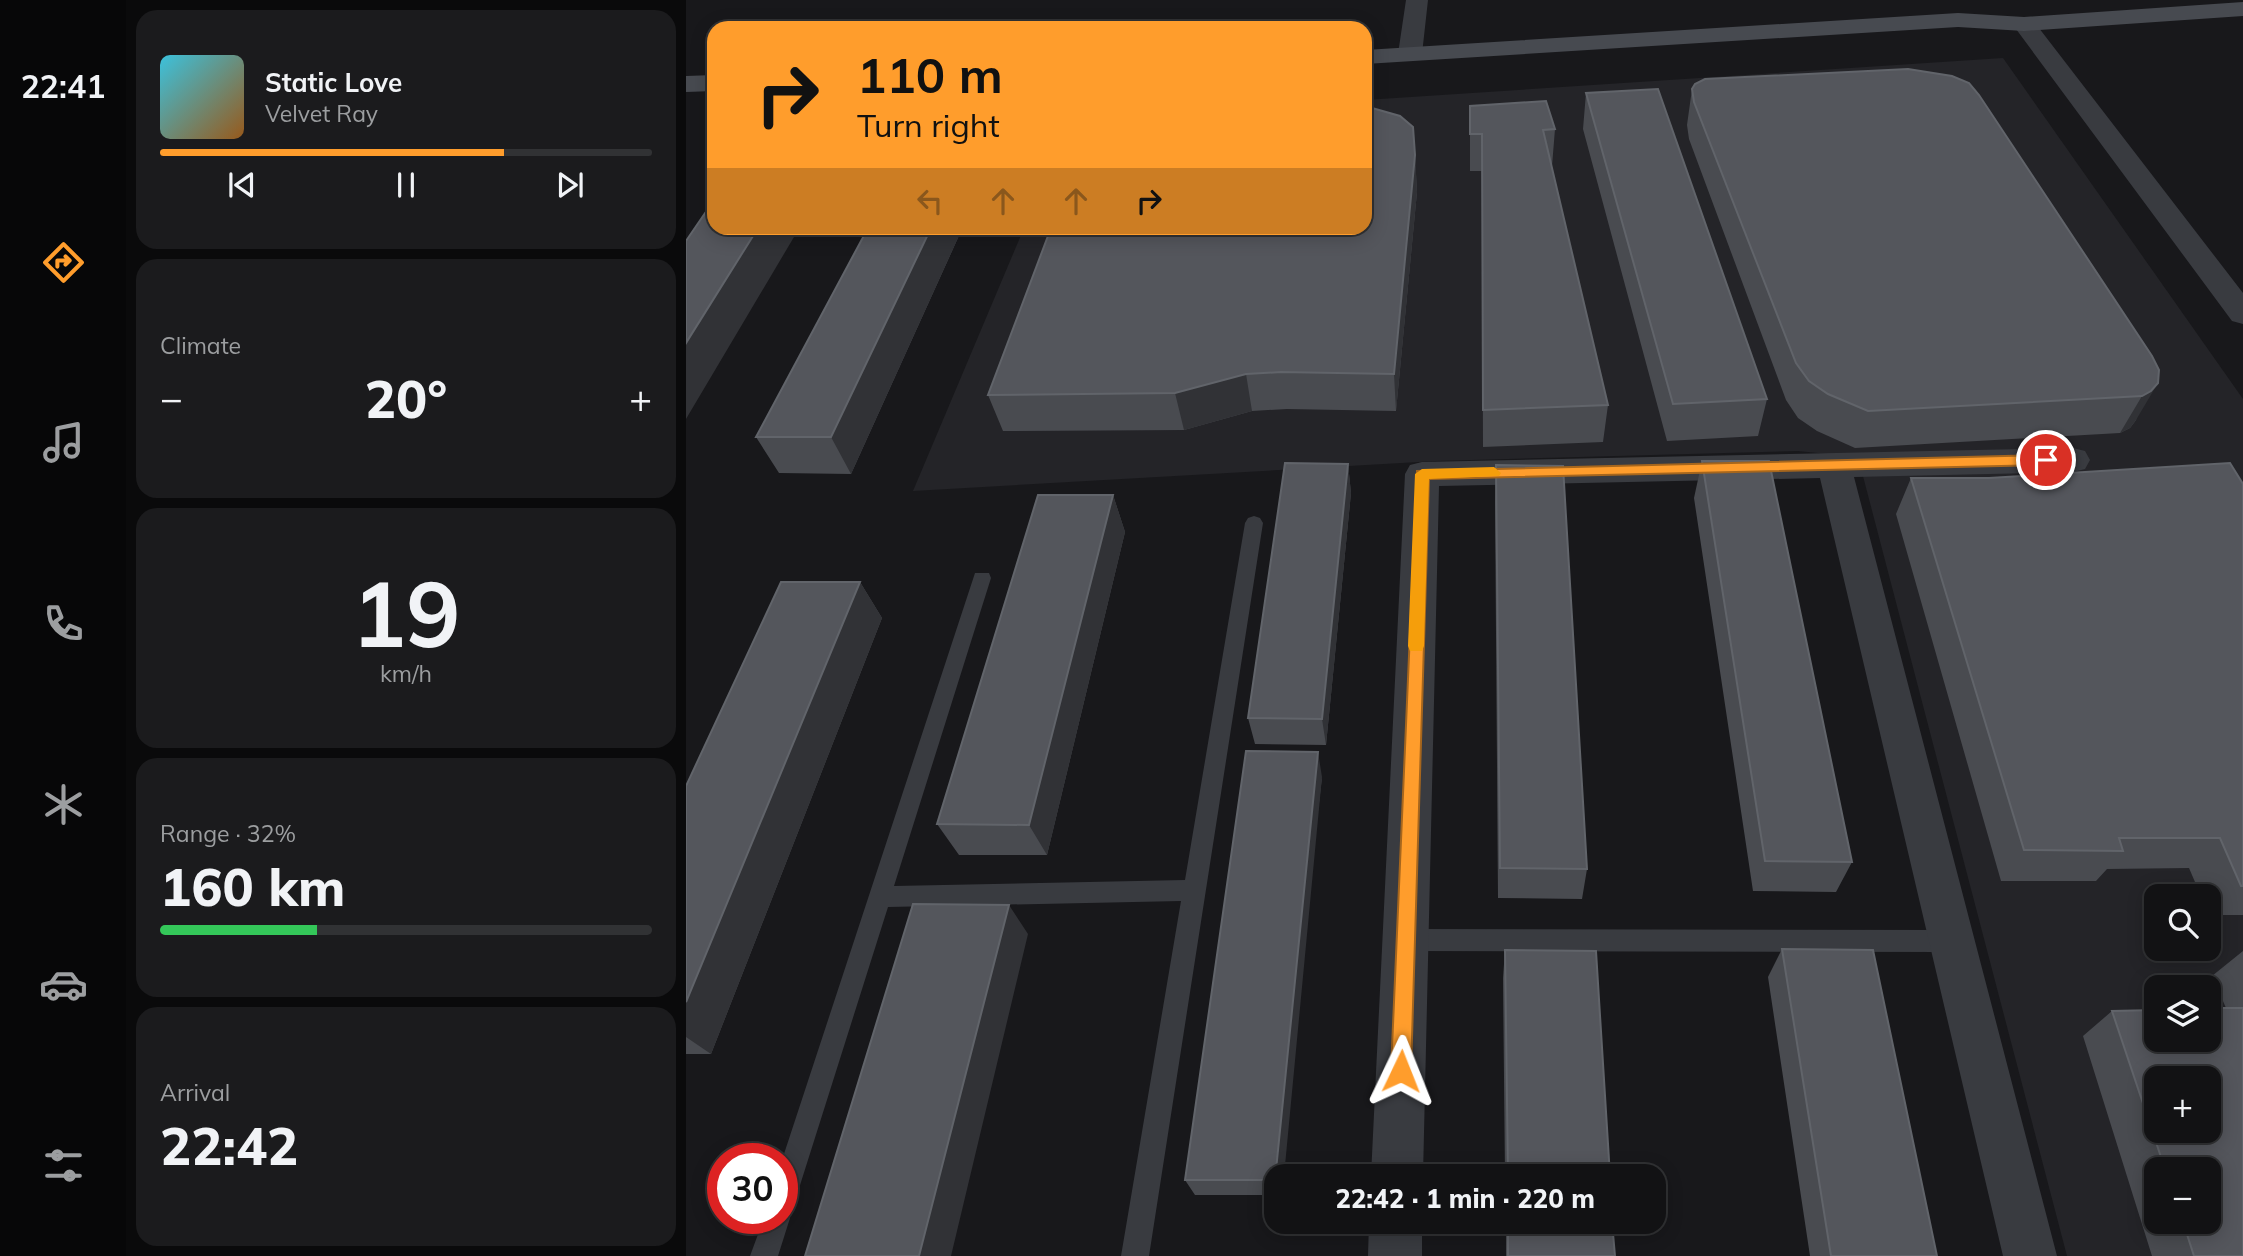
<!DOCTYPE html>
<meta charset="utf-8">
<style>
body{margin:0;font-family:Mulish,sans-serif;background:#1b1b1d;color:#f1f3f6;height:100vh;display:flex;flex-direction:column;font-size:26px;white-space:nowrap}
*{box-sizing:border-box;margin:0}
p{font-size:23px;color:#9c9ea0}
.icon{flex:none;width:38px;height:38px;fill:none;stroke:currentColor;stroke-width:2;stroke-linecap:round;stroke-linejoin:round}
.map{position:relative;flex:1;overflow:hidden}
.details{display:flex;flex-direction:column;gap:10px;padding:10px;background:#0a0a0b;width:560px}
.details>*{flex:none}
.guide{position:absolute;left:21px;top:21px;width:665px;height:214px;border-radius:21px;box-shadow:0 4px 18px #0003,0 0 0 2px #313234;background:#ff9d2c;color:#111;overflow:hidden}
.fabs{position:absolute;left:1458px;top:884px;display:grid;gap:14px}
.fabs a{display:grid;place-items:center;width:77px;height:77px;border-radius:14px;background:#121214;box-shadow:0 4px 18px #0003,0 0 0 2px #313234;font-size:35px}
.speed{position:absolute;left:21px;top:1143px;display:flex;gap:14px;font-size:35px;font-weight:700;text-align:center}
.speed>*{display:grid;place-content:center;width:91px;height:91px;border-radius:50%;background:#121214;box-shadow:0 4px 18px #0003,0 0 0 2px #313234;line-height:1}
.speed .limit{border:10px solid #d22;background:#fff;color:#111}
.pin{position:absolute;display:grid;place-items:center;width:60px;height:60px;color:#fff;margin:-30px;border:4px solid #fff;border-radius:50%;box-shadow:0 2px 7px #0007}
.me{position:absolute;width:77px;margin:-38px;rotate:2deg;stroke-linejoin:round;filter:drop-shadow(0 0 5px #0008)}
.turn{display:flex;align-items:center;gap:24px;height:147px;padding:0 35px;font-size:32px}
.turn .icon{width:91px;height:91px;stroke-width:2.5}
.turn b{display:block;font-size:49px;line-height:60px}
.lanes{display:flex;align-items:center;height:66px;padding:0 35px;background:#0003;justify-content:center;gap:35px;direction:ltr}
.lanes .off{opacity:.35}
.big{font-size:52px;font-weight:800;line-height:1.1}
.details .tile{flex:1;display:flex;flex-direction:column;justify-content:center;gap:10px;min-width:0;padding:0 24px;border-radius:21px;background:#1b1b1d}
.details .dial{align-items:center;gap:0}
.dial b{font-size:91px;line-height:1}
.song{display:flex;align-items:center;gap:21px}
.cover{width:84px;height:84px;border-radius:10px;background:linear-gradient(135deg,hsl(190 70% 55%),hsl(30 70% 35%))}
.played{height:7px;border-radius:4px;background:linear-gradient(90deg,#ff9d2c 70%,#313234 70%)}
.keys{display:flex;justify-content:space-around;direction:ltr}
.heat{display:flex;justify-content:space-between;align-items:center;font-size:38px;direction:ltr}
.charge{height:10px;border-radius:5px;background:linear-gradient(90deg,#34c759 32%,#313234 0)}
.trip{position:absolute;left:578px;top:1164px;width:402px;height:70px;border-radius:21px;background:#121214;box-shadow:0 4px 18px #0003,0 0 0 2px #313234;font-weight:800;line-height:70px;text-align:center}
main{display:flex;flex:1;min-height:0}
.dock{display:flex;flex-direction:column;width:126px;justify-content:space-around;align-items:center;background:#070708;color:#9c9ea0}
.dock .icon{width:49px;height:49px}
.dock .on{color:#ff9d2c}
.dock b{font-size:32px;color:#f1f3f6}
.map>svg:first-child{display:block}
.built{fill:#242428;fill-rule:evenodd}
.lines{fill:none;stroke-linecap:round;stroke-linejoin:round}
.service{fill:#393b40;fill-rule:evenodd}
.minor{fill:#393b40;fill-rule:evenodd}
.tertiary{fill:#393b40;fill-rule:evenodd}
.secondary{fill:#474a50;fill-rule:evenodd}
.wall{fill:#494b50;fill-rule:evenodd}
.shaded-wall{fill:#313236}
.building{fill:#54565c;stroke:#61646a;stroke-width:2;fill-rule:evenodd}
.route{fill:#ff9d2c;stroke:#a6661d;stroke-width:2}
.slow{fill:#f59e0b}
</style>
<main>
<nav class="dock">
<b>22:41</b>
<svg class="icon on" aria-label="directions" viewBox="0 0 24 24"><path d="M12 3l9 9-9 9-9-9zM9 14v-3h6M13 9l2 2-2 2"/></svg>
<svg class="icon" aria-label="music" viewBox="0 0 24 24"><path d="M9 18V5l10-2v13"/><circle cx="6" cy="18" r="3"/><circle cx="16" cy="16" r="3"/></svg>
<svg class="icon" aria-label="phone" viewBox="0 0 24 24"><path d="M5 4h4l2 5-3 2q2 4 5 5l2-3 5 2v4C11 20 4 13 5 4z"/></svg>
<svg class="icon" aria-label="climate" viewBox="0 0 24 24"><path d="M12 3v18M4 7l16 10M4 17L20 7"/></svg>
<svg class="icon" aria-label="car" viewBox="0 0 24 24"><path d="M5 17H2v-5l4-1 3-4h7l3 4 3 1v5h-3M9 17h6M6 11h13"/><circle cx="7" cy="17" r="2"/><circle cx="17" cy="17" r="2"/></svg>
<svg class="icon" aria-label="filters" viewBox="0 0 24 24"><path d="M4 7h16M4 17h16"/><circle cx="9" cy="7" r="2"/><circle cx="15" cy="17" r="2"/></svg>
</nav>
<section class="details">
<div class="tile">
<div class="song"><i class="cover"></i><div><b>Static Love</b><p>Velvet Ray</p></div></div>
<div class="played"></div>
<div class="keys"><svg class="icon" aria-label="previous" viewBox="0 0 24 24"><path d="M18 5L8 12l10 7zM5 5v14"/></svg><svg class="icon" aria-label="pause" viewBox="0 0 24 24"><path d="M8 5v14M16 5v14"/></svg><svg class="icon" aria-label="next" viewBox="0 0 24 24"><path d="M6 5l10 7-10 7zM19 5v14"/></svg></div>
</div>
<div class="tile"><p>Climate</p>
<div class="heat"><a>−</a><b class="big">20°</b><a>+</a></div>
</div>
<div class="tile dial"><b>19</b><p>km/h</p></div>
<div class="tile"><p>Range · 32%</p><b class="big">160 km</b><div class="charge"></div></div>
<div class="tile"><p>Arrival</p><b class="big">22:42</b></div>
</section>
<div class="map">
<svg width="1557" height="1256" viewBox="0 0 1557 1256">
<rect width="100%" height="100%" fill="#18181b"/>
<path class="built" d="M1317 58 1557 399V1256H1381L1172 457 1112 451 750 461 227 491 338 228H679V100ZM1470 896H1522V948H1470ZM1470 987H1522V1040H1470ZM1470 1078H1522V1130H1470ZM1470 1169H1522V1222H1470Z"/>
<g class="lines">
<path class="service" d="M568 516 574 518 577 523 463 1256H435L495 901 202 907 109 1201 105 1210 102 1212 104 1218 92 1256H64L78 1218H96V1160L289 573H303L305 578 208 886 499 880 559 523 562 518Z
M719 929 1266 930 1274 933 1278 941 1274 949 1266 952 719 951 711 948 707 940 711 932Z"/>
<path class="minor" d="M720 0H742L736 54 733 59 724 61 715 59 712 54Z
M1387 448 1399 451 1404 460 1399 469 1387 472 1168 477 1371 1256H1317L1134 478 753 486 737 1176H685L719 474 724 465 736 462Z
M683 1222H736V1256H682Z"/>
<path class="tertiary" d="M1338 17 1346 19 1557 293V324L1546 321 1330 29 1326 24 1330 19Z"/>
<path class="secondary" d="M1557 2V16L1338 31 1272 27 679 64V50L1272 13 1338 17Z
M28 75V91L0 92V76Z"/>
</g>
<path class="wall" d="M1006 89 1466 356 1450 420 1444 428 1434 433 1169 448 1131 431 1112 418 1100 400 1003 139 1001 125Z
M900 93 1081 399 1072 436 981 441 897 129Z
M784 106 869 129 866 166H865L922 405 917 442 797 447 796 171H784Z
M729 155 731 192 710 411 601 409 566 411 498 430 317 431 302 395Z
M276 229 165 474 93 473 70 437Z
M1016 461 1166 862 1150 892 1067 891 1008 498Z
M662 464 665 493 640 745 569 744 562 718Z
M810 465 901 869 896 899 812 898 809 502Z
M1225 478 1557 484V915H1522V896H1515L1503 868 1421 869 1410 881H1315L1210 514Z
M427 495 439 532 361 855H273L251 824Z
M174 582 196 618 25 1054H0V786Z
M636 777 590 1176V1195H509L499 1180Z
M1096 949 1251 1256H1124L1082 977Z
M819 950 924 1176H819L817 978Z
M1557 951V1256H1466L1397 1036 1426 1011 1540 1008 1526 976ZM1470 1169H1522V1222H1470Z
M820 1222H926L929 1256H820Z"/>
<path class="shaded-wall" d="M729 155 731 192 710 411 708 374Z
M72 228H103L108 237 0 419V343Z
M245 228H275L276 229 165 474 145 437Z
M560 374 566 411 498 430 489 393Z
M1472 383 1450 420 1444 428 1434 433 1456 396Z
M662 464 665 493 640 745 636 719Z
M427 495 439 532 361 855 343 825Z
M174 582 196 618 25 1054 0 1037V1002Z
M632 752 636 777 598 1176H590V1182L589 1180Z
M323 905 342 934 265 1256H233Z"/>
<path class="building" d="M1222 69 1266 76 1283 83 1293 95 1466 356 1473 370 1472 383 1465 391 1456 396 1182 411 1142 394 1123 381 1110 363 1008 102 1006 89 1009 84 1019 79Z
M972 89 1081 399 987 404 900 93Z
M860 101 869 129 857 130 922 405 797 410 796 134H784V106Z
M679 106 714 116 727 127 729 155 708 374 595 372 560 374 489 393 302 395 365 228H679Z
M28 200V228H72L0 343V241Z
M182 228H245L145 437H70Z
M1016 461H1083L1166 862 1079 861Z
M599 463 662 464 636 719 562 718Z
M1544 463 1557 484V886H1555L1534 838H1433L1437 851 1338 850 1225 478H1303Z
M810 465 877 466 901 869 814 868Z
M352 495H427L343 825 251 824Z
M95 582H174L0 1002V786Z
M560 751 632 752 589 1180H499Z
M227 904 323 905 233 1256H119Z
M1096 949 1187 950 1251 1256H1145Z
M819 950 910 951 924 1176H822Z
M1522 1008H1557V1256H1508L1497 1222H1522V1169H1479L1426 1011 1470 1010V1040H1522ZM1470 1078H1522V1130H1470Z
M822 1222H926L929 1256H822Z"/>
<path class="route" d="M1360 455 1367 460 1360 465 743 479 725 1071 722 1079 715 1082 708 1079 705 1071 731 471Z"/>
<path class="slow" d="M808 467 815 473 813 476 743 479 738 646 736 651H724L722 646 729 474 736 469Z"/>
</svg>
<div class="fabs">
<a><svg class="icon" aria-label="search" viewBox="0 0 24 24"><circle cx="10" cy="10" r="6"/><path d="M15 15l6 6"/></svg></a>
<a><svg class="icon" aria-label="layers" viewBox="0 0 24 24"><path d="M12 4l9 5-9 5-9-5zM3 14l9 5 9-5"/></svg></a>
<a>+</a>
<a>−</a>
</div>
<div class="speed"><div class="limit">30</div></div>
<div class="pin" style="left:1360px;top:460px;background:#d93025"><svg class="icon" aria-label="arrive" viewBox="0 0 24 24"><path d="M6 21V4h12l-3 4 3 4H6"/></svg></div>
<svg class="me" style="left:715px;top:1071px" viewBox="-20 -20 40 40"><path d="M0-17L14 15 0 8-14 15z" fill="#ff9d2c" stroke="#fff" stroke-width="4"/></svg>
<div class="trip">22:42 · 1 min · 220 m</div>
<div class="guide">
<div class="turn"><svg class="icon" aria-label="right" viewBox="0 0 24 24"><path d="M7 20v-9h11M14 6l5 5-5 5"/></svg><div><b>110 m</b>Turn right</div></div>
<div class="lanes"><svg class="icon off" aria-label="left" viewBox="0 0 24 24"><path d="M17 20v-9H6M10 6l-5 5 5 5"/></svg><svg class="icon off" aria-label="ahead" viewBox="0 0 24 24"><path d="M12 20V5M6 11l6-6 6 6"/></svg><svg class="icon off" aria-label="ahead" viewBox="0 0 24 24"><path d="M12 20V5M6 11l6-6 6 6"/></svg><svg class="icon" aria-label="right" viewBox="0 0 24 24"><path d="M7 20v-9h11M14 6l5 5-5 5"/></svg></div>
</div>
</div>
</main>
